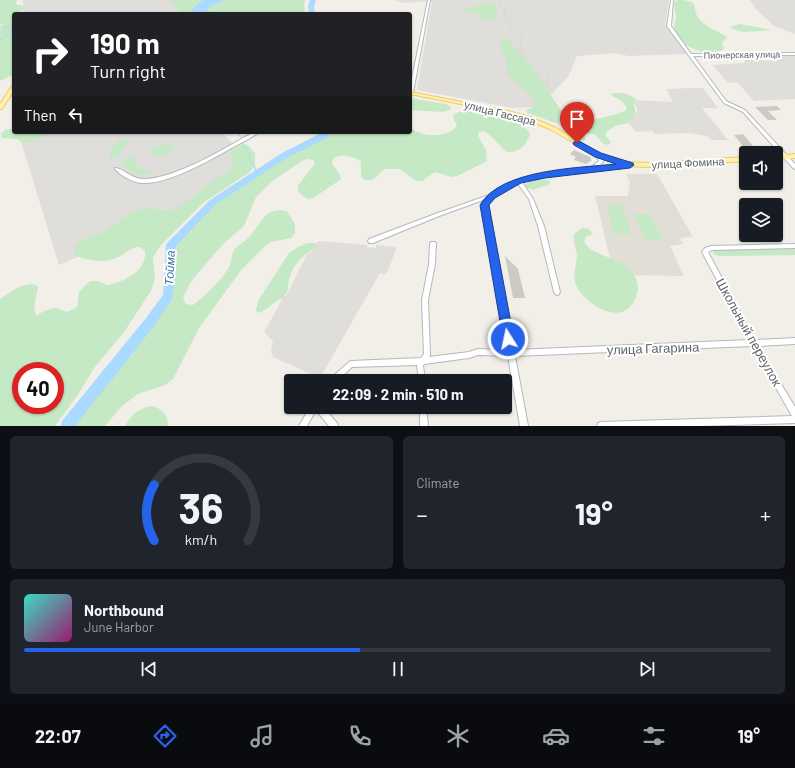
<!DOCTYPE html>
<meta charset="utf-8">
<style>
body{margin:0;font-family:Barlow,sans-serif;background:#20242c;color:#f1f3f6;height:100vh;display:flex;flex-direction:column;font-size:15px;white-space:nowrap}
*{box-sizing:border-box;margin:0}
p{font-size:13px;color:#9ea1a6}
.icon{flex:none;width:22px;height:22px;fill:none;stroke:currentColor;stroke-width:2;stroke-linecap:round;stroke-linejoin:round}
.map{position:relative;height:426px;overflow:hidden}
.drawer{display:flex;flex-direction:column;gap:10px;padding:10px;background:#0d0f14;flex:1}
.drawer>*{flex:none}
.top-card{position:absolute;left:12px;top:12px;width:400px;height:122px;border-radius:4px;box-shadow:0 1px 3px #0004;background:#202124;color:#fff;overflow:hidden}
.controls{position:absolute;left:739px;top:146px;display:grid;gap:8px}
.controls a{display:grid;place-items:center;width:44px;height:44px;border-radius:4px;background:#171b24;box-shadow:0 1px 3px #0004;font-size:20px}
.speed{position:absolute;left:12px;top:362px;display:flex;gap:8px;font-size:20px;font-weight:700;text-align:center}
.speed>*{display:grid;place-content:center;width:52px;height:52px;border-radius:50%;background:#171b24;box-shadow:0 1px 3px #0004;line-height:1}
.speed .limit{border:6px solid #d22;background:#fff;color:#111}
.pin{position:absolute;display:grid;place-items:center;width:34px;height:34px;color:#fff;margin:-41px -17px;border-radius:50% 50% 50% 0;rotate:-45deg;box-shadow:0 0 4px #0007}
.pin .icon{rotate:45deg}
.me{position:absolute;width:44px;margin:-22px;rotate:350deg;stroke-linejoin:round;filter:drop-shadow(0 0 3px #0008)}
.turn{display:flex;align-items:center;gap:14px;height:84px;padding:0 12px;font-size:18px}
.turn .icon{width:52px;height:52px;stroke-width:2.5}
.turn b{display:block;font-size:28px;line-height:34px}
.then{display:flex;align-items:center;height:38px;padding:0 12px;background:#0003;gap:8px;font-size:15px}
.big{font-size:30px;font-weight:700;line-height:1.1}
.drawer .tile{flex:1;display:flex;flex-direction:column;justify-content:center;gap:6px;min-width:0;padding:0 14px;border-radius:6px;background:#20242c}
.drawer .dial{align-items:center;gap:0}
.dial svg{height:104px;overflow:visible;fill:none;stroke:#363941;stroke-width:7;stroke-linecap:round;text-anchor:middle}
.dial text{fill:#f1f3f6;stroke:none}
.song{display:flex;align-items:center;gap:12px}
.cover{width:48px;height:48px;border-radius:6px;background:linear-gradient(135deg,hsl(170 70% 55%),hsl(320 70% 35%))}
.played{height:4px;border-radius:2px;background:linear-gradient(90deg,#2563eb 45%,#363941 45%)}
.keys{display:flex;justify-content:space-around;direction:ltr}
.heat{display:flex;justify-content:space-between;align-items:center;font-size:22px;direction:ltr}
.drawer .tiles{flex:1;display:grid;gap:10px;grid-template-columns:1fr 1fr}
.tile:last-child{grid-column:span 2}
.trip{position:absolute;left:284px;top:374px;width:228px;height:40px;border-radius:4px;background:#171b24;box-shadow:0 1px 3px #0004;font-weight:700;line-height:40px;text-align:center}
.dock{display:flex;height:64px;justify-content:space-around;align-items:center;background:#090b0e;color:#9ea1a6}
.dock .icon{width:28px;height:28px}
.dock .on{color:#2563eb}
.dock b{font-size:18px;color:#f1f3f6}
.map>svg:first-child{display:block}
.industrial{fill:#e0deda}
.education{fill:#e1ded6}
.green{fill:#c5e8c5;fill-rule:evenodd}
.water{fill:#aadaff}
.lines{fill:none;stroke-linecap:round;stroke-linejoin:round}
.stream-far1{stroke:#aadaff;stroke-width:1}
.stream{stroke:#aadaff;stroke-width:1.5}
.river{fill:#aadaff;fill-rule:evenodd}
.building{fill:#cccac5}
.minor-casing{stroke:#b5b8bc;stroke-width:2}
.major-casing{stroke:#f2c960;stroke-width:2}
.minor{fill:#fff;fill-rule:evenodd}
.major{fill:#fff2af;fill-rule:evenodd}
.rail{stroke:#b6b7b8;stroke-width:1;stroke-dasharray:0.5 3.5;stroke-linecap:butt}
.route{fill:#2563eb;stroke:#184099}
.labels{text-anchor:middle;stroke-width:4;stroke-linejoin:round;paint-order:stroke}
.far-street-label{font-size:9px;fill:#5f6368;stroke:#fff}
.street-label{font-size:11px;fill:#5f6368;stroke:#fff}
.water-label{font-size:12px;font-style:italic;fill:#4174aa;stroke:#fff}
.near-street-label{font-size:13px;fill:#5f6368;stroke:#fff}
</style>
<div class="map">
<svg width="795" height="426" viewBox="0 0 795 426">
<rect width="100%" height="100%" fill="#f1efe8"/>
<path class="industrial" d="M23 0H178L188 14H23Z
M394 0H669L665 25 688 54 628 56 616 53 577 56 568 77 539 107 513 108 417 90 432 1 403 3Z
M750 0H795V34L774 26 755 8Z
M795 56V99L754 101 737 82 728 83 713 65 744 63 745 60 776 61 777 57Z
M691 88H703L718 108H702L728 140H711L707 136 688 133 655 134 652 131 636 132 627 121 638 110 632 100 673 102 666 89Z
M18 132H222L249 162 189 207 59 265Z
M319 241 367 245V247L376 248V245L397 247 388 270 385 275 380 273 320 378 273 357 271 350 273 341 264 332 282 300 277 298 279 294 286 296 307 254 312 251 317 243Z"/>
<path class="education" d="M626 174H657L693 237 680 238 683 244 670 246 684 276 614 275 595 196H628L630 182Z"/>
<path class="green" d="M0 0H17L16 4 23 6V9L19 14H14V74L0 81V28L4 25 0 24Z
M170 0H203L192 9V14H183Z
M226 0H305L304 4 305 14H228L211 13 207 8 212 5Z
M677 0C703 0 690 9 700 20 707 28 718 31 727 37L722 43 724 49C712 58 680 48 675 33 673 28 675 23 676 18 676 13 674 7 674 2Z
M486 2 494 4 498 14 497 18 492 20 479 17 478 14 462 10 466 8 478 6 481 3Z
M739 24 772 30 743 32 732 29 731 27Z
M506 39 509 41 530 65 563 113C567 116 573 119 578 120 586 122 621 115 627 109 625 102 618 99 612 96L611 94C620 91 630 94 637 100L633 104 635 108V115L628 123 615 126 606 132V136L611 142 608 145C596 143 602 132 585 134V140L582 141 562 125 527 113 526 110 532 108 535 102 529 94 507 75V62L501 50 500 41Z
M410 98 446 104 450 106 451 109 443 112 410 110Z
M462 111C476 109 526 120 530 134 526 145 520 153 507 152 498 146 493 135 483 131L479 132 478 136 486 150 487 161 457 176 451 177 435 172 422 181H416L400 169H384C377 176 370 186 361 177V161C353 156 332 151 332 164L340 175 341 179 315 197 309 199 304 197 298 191V186L315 163 313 160 307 159 302 161 271 182 256 197 244 226 224 243 197 274 189 285 183 298 186 304 193 305C204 297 222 280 229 267 232 262 231 254 235 249 239 244 245 242 249 237 261 225 264 206 287 211L295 224V233L291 238 271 242 265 246 242 269 199 328 173 379 165 385 138 394 122 406 105 426H62L155 312 175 270 173 254 177 243 213 206 276 161 296 150 313 144 333 132H410V128C423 137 445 139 457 126L453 117 454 114Z
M6 129H12C17 137 41 131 50 132L35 141 23 143 17 139 2 138 1 134Z
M124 138 126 139 128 143 119 156 111 160 109 157C110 150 117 140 124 138Z
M168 144 175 146 172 151 160 156 150 154 149 150 159 145Z
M243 144 247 145 255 153V164L250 172 204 202 160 246 153 258 155 279 151 291 124 332 94 368 79 393 55 426H0V299C9 293 28 278 38 287L34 307 36 315C42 313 49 308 55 308 67 309 62 316 77 307L79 292 90 281H98L107 285C124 282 147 271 145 251L140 247C133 246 126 253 120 256 106 264 91 261 76 256L74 249C81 236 95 237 107 230 119 223 126 212 141 209 152 207 161 213 174 209 189 203 202 188 216 179 221 176 228 173 231 168 233 164 231 157 231 153L233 149ZM21 371H55V405H21Z
M130 156H132L139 168 153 173C142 178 130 174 123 164Z
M536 179 549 180 550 184 533 190 526 187 525 184Z
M607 204 623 206 631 234 613 233Z
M633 214H649L664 241H646Z
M582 228 589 229 593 234 586 237 584 241C590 258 625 255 636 279 639 287 638 292 635 299 623 328 585 305 576 285 572 276 577 264 577 255 576 248 573 242 574 234Z
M308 243H315L318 247C306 252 295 262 290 276 288 282 289 288 286 294 276 300 269 309 259 313L256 311 258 301 289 253 298 247Z
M791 248 795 249V255L719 256 715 255 713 253V250Z
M152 406C162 409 168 415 168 426H125C131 415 139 408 152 406Z"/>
<path class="water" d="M203 0H226L212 5 207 9 211 13 228 14H192V9Z"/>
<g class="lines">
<path class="stream-far1" d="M0 26 12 29 11 32 0 40
M238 132 241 138
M243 143 254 167"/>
<path class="stream" d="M254 166 257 173"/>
<path class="river" d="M310 0H316L314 6 315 14H309L308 6Z
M323 132H332L325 139 288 157 216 204 176 246 173 296 172 299 154 326 75 426H61L62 421 146 318 163 295 166 245 168 242 210 200 282 153Z"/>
</g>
<path class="building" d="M777 106 781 110 768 111 777 120H768L755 107Z
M743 134 757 151H747L734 135Z
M574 150 592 158 590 159 592 160 586 164 574 160 576 157 570 154Z
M505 256 518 269 525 298H513Z"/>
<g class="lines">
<g class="minor-casing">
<path id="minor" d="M428 0H430L413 93 411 94H410V88Z
M671 0H673L671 26 691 54 795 53V55L693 56 726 101 745 110 795 164V169L793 168 743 112 724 103 667 26Z
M254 132H259C252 138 243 142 235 146 212 159 168 185 142 183 132 182 121 176 115 169V168C123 168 131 179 143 179 176 179 225 148 254 132Z
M598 153 600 154 603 160V162L598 167 628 163 630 165 628 167 545 177 522 182 533 199 544 226 560 292 559 294 557 295 555 294 554 292 538 226 529 199 518 184C507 189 487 196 487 210L513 350 749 340 702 252 705 248 711 246 795 244V248L712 250 708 252 755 340 795 338V344L758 346 795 407V423L699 426H597L598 423 601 422 792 416 752 346 515 356 528 426H520L508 356 478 355 469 358 424 364 423 366 425 381H419L417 365 352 367 337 381H329L330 379 349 362 351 361 421 358 424 354 422 300 429 264 430 244 431 242H435L436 244 435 264 428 300 430 355 429 357 469 352 478 349 507 350 483 210V205L486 199 439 216 373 243H369L368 241 369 239 435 214 489 195 517 180 545 173 590 168 599 161 596 155Z
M310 407H323L337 423 338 426H329L316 410 307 426H299Z
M420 407H426L428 426H420Z"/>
</g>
<g class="major-casing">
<path id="major" d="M12 86H14V90L2 109H0V104Z
M410 92 508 111 530 117 556 128 600 154 622 162 650 163 746 157V161L650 167 621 166 596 156 552 130 526 119 507 113 410 94Z
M795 154V158L776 160V156Z"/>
</g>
<use href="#minor" class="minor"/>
<use href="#major" class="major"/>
<path class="rail" d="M499 0 519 48 552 93 577 122
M505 13 510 0
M510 25V16L520 0
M521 49C518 28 527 16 539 0
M548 86 547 72 557 53"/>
</g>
<path class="route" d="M577 140 601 153 633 163 634 165 630 168 545 178 521 183 495 198 489 205 514 339 512 343 508 344 504 343 503 339 480 205C501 169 578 168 616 164L595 157 574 145 573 143Z"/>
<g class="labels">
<g class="far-street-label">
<text transform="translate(742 55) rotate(-1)" y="3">Пионерская улица</text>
</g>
<g class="street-label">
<text transform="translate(500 113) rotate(14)" y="4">улица Гассара</text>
<text transform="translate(688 163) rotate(-3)" y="4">улица Фомина</text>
</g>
<g class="water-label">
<text transform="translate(170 268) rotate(-87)" y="4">Тойма</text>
</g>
<g class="near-street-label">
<text transform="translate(749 332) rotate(61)" y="5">Школьный переулок</text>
<text transform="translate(653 348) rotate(-2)" y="5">улица Гагарина</text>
</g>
</g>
</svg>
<div class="controls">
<a><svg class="icon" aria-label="sound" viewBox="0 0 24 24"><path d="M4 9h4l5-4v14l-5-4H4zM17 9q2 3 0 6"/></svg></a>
<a><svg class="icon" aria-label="layers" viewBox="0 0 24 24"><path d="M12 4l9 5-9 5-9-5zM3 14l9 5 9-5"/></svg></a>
</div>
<div class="speed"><div class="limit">40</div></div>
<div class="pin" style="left:577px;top:143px;background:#d93025"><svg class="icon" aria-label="arrive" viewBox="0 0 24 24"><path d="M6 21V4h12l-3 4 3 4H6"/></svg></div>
<svg class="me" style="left:508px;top:339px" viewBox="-20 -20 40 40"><circle r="17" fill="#2563eb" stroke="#fff" stroke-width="3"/><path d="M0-11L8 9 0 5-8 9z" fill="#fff"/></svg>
<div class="trip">22:09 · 2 min · 510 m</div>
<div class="top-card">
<div class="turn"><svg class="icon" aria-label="right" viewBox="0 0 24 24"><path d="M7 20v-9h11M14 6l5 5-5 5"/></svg><div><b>190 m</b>Turn right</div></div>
<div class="then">Then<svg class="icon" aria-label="left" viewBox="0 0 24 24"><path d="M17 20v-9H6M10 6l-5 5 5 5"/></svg></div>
</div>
</div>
<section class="drawer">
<div class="tiles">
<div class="tile dial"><svg viewBox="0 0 100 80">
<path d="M14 69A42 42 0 1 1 86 69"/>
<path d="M14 69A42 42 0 0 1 14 26" stroke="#2563eb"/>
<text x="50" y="56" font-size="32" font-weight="700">36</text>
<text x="50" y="72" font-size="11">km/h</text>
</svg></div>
<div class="tile"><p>Climate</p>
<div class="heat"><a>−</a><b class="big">19°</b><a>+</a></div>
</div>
<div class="tile">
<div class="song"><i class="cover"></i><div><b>Northbound</b><p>June Harbor</p></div></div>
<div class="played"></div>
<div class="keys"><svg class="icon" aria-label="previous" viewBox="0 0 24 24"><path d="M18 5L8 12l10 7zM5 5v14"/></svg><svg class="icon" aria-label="pause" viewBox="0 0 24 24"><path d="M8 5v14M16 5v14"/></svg><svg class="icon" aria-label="next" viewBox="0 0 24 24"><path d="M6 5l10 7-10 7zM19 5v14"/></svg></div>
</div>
</div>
</section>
<nav class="dock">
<b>22:07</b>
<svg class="icon on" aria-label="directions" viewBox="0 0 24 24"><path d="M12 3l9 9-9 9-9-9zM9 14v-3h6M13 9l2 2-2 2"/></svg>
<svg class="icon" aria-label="music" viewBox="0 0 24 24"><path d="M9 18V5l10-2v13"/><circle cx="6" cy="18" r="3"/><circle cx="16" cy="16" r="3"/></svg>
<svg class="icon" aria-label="phone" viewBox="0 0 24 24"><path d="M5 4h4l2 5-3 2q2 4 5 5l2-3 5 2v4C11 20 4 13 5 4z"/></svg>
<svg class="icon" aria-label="climate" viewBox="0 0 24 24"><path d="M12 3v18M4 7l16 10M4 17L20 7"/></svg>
<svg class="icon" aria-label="car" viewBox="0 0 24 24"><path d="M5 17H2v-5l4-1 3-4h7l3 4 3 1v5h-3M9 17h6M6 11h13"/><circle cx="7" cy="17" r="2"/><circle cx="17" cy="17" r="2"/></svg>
<svg class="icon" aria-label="filters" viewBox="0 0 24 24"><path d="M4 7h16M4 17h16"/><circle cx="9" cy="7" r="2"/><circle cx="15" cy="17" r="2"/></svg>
<b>19°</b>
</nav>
